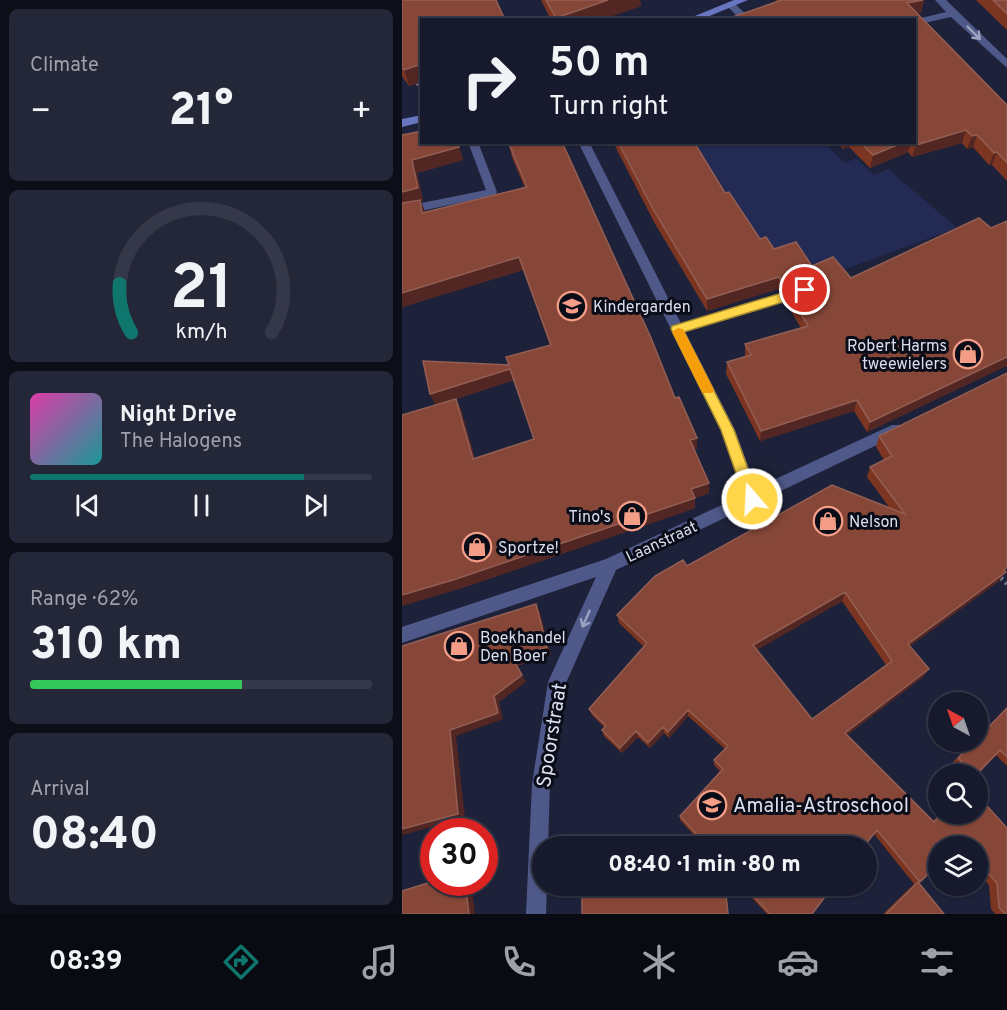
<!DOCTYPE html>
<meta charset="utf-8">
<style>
body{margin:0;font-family:Overpass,sans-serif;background:#232738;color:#f1f3f6;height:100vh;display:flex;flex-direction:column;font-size:22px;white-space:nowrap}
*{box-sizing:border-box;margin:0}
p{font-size:20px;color:#9ea1a9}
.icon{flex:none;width:33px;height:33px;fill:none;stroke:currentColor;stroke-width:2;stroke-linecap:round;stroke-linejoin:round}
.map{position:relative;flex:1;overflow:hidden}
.side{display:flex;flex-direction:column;gap:9px;padding:9px;background:#0c0e18;width:402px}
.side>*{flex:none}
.banner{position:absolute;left:18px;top:18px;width:496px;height:126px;border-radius:0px;box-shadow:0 2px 4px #0004,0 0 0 2px #353848;background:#161a2c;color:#f1f3f6;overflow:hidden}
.needle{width:39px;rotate:320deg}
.fabs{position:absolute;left:526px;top:692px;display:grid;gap:12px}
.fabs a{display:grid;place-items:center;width:60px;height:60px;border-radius:50%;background:#161a2c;box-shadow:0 2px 4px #0004,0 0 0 2px #353848;font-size:30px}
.speed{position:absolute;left:18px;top:818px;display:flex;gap:12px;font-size:30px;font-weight:700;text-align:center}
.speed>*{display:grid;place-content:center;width:78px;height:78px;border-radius:50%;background:#161a2c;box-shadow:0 2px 4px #0004,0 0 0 2px #353848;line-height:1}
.speed .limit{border:9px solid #d22;background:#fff;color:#111}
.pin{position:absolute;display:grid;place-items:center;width:51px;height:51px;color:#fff;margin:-26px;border:3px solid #fff;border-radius:50%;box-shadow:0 2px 6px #0007}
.me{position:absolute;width:66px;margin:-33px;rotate:341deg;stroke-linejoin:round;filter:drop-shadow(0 0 4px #0008)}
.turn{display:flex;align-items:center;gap:21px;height:126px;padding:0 30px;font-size:27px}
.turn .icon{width:78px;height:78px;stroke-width:2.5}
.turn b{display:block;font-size:42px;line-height:51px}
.big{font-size:45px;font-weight:800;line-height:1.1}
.side .tile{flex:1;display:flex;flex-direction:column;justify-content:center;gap:9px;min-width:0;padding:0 21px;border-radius:9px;background:#232738}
.side .dial{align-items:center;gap:0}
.dial svg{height:156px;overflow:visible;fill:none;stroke:#353848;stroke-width:7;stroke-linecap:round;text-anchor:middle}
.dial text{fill:#f1f3f6;stroke:none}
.song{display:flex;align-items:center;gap:18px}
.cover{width:72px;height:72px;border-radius:9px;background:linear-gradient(135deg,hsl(320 70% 55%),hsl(180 70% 35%))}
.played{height:6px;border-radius:3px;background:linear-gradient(90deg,#0f766e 80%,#353848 80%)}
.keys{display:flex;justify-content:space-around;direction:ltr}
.heat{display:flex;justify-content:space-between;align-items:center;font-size:33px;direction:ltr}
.charge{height:9px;border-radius:4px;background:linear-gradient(90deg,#34c759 62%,#353848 0)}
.trip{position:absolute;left:130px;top:836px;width:345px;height:60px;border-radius:30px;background:#161a2c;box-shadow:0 2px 4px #0004,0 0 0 2px #353848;font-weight:800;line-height:60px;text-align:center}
.tabs{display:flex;height:96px;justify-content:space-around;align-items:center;background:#090a12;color:#9ea1a9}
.tabs .icon{width:42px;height:42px}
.tabs .on{color:#0f766e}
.tabs b{font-size:27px;color:#f1f3f6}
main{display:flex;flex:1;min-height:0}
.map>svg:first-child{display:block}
.green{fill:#232a53}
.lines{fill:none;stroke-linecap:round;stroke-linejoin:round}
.path-far1{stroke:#757a8f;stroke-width:3;stroke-dasharray:3 2;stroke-linecap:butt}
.path{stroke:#757a8f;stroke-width:4.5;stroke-dasharray:5 4;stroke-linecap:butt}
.lane{fill:#4f5989;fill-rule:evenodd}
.street{fill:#4f5989;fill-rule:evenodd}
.secondary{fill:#6876c2;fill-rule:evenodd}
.wall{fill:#7c3521;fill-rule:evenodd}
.shaded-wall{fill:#522622}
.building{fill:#864738;stroke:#935f54;stroke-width:1.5;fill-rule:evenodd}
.oneway{stroke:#9ba3c1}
.route{fill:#ffd54a;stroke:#a68a30;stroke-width:1.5}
.slow{fill:#f59e0b}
.labels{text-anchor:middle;stroke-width:6;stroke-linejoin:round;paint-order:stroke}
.poi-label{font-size:16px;fill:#dadfef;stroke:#0a0c17;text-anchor:start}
.street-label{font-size:16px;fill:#dadfef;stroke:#0a0c17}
.near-street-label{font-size:20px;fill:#dadfef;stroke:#0a0c17}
.near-poi-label{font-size:20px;fill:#dadfef;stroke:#0a0c17;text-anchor:start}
</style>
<main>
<section class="side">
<div class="tile"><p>Climate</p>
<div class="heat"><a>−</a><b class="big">21°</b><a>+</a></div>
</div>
<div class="tile dial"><svg viewBox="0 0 100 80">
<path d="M14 69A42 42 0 1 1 86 69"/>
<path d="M14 69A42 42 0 0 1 8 44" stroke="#0f766e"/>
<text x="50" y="56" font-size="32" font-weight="700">21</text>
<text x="50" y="72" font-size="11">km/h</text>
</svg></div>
<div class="tile">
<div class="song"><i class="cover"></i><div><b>Night Drive</b><p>The Halogens</p></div></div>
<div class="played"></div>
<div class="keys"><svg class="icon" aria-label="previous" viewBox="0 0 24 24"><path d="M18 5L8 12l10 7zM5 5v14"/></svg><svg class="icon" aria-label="pause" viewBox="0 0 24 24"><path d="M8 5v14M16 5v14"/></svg><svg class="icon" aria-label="next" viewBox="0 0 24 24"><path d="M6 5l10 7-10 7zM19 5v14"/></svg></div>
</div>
<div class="tile"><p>Range · 62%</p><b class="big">310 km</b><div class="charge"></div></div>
<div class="tile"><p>Arrival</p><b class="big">08:40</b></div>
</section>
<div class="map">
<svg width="605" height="914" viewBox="0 0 605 914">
<rect width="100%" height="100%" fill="#1d223a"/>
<path class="green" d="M293 143H422L443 163 454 158 472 175 486 169 555 228 414 280 356 249Z"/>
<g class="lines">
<path class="path-far1" d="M15 83 20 90"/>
<path class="path" d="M597 576 605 584"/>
<path class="lane" d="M66 142H76L95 192 94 195 0 215V207L84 190Z
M401 287 407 291 405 294 275 334 269 329 271 326Z"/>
<path class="street" d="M533 0H544L605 59V68L549 17 513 25 511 20 544 12Z
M326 3H332L350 20H339L326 7Z
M176 142H187L333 430 354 488 490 425H500L502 429 500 433 214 570 164 683 148 784 146 846H141V885H145L144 914H124L130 784 146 682 194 577 0 643V627L204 559 341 495 319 430Z"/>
<path class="secondary" d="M332 0H346L298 20H283Z
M20 115V122L0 127V119Z"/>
</g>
<path class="wall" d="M0 0 20 20V82L7 86 0 76Z
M139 0H238L239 6 198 20H149Z
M373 0H522L519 13H515L605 105V181L590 165H587L571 147 565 149 560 143 510 157 506 152 468 168 447 147 441 149 435 142H513Z
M574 0H605V30Z
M0 135 57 147 61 160 15 173 21 201H19L23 212 123 188 110 157 107 144 273 398 295 449H292L307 493 293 498V508L57 589 34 405 28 394 107 365 148 345 121 270 0 307ZM112 380 132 439 73 459 59 410 54 399Z
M211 142H292L323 193 358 239 372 249 410 266 449 278 589 228 605 221V367L604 366 465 432 452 411 358 441 324 374 325 362 343 357V344L399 328 384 303 385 291 405 285 404 284 377 291 376 289 305 311 252 222Z
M477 436 603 571 597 581 508 646 522 676 445 735 531 821 539 813H576L605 914H593L589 909 587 885 576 872V846H537L518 882H516L541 914H481L512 884 472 834 462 846H302L278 820V816L318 771 312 765V760L323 749 286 716 267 738 262 733 248 748 236 737 220 753 202 736 200 730 202 727 190 715 187 709 242 647 217 623 215 615 285 566 487 507 465 477 468 467 482 460 474 447ZM440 601 484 665 410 719 354 650Z
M605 707V766L594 755 575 774H563L551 762 572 741H576V737Z
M338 885H432L410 914H365Z"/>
<path class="shaded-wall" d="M206 0H238L239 6 198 20H154V18Z
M522 0 519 13 503 16 505 3Z
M20 64V82L7 86 2 70Z
M564 130 560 143 510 157 514 145Z
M575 135 571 147 565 149 570 136Z
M442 142H447V147L441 149Z
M502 142H509L506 152 468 168 471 155Z
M57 147 61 160 15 173 21 201H19L23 212 25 226 0 206V192L10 160Z
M595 152 590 165H587L592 153Z
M117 257 121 270 0 307V293Z
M405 272 404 284 377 291 378 279Z
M377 277 376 289 305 311V299Z
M605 357V364L604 366 465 432 468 422Z
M108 369 112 380 54 399 59 410 76 470 34 406 28 394Z
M455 400 452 411 358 441 359 431Z
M295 438V449L288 451V440Z
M307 483V493L293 498V508L57 589 0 606V595Z
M604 572 597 581 501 651 506 644Z
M443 592 440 601 350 653 351 645Z
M134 604 138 612 149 655 115 666 111 659Z
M527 669 522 676 440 739 443 733Z
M120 675 124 682 97 702 101 719 54 736 63 818 0 835V829L48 730Z
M286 710V716L267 738 266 732Z
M261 727 262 733 248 748 246 743Z
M234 731 236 737 220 753 218 748Z
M63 882H69L73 914H67Z"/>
<path class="building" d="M0 0H94L103 20H20V64L2 70 0 68Z
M144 0H206L154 18Z
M380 0H521L505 3 605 105V163L595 152 592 153 575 135 570 136 564 130 514 145 512 142H513V20H322Z
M591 0H605V14Z
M20 131V142H54L57 147 10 160 16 188 0 192V135Z
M114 142H160L249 338 273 398 277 397 295 438 288 440 307 483 289 489 293 498 51 580 0 595V415L54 399 71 459 132 439 108 369 28 394 21 361 107 365 104 357 149 345 117 257 0 293V203L18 200 20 213 125 187 107 144Z
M216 142H292L323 193 327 192 358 239 364 237 372 249 394 242 410 266 431 257 449 278 577 218 589 228 605 221V357L468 422 455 400 359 431 325 362 349 355 343 344 406 326 385 291 410 283 413 277 405 272 378 279 377 277 305 299 251 209Z
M458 142H502L471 155Z
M605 373V567L602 570 604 572 506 644 527 669 443 733 532 822 541 813H576V796L605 828V914H603L597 908 595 883 582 869 576 867V846H537V864L518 882 475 830 462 846H305L278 816 321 769 312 760 326 746 286 710 266 732 261 727 246 743 234 731 218 748 200 730 204 726 187 709 245 643 215 615 253 576 281 560 285 566 430 485 503 514 468 467 490 456 477 436ZM443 592 490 661 410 719 351 645Z
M134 604 145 647 111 659 120 675 92 696 96 713 48 730 56 814 0 829V646Z
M605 708V757L598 750 575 774H571L556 758 573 741H576V738Z
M32 881 63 882 67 914H0V891Z
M516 882 542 914H484Z
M248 885H323L326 914H180V892Z
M341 885H432L410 914H368Z"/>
<defs><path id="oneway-shaft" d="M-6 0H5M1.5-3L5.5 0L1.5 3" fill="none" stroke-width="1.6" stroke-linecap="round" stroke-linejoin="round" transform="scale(1.5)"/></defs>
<g class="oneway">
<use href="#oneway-shaft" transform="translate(572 33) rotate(45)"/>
<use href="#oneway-shaft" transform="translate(184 619) rotate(114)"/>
</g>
<path class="route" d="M403 286 408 287V294L282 332 332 430 357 499 350 505 343 499 319 430 269 329 270 326Z"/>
<path class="slow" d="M276 328 281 329 312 390 310 393H301L299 390 270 332Z"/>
<defs>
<g id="school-ring" transform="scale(1.5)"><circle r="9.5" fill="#0a0c17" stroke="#f49e87" stroke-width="1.5"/><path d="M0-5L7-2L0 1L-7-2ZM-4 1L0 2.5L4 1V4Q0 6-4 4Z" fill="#f49e87"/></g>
<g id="shop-ring" transform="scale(1.5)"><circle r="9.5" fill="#0a0c17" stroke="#f49e87" stroke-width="1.5"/><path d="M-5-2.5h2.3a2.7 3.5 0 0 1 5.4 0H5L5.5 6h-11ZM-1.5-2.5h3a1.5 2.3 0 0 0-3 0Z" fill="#f49e87"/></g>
</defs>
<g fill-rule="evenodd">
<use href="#school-ring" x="170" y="306"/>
<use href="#shop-ring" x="566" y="354"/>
<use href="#shop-ring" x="230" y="516"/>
<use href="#shop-ring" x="426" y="521"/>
<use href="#shop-ring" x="75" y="547"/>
<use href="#shop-ring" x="57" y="646"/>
<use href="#school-ring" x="310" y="805"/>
</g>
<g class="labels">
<g class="poi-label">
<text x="191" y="312">Kindergarden</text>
<text x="545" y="351" text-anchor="end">Robert Harms<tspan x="545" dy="18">tweewielers</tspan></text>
<text x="209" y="522" text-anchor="end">Tino's</text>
<text x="447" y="527">Nelson</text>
<text x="96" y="553">Sportze!</text>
<text x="78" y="643">Boekhandel<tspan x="78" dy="18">Den Boer</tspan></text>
</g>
<g class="street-label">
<text transform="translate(259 541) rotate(-25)" y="6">Laanstraat</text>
</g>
<g class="near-street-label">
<text transform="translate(149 735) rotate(-81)" y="7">Spoorstraat</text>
</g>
<g class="near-poi-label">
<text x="331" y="812">Amalia-Astroschool</text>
</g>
</g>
</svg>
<div class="fabs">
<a><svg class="needle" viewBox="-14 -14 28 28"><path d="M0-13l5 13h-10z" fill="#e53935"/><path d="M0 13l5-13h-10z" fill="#9ea1a9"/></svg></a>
<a><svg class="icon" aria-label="search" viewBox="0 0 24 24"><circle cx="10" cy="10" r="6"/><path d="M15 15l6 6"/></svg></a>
<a><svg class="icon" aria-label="layers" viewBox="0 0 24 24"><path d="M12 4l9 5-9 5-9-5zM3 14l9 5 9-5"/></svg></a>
</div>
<div class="speed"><div class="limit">30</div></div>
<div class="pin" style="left:403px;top:290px;background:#d93025"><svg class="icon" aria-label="arrive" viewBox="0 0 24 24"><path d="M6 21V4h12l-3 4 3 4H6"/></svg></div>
<svg class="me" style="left:350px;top:499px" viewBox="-20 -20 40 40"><circle r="17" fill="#ffd54a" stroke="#fff" stroke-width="3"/><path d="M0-11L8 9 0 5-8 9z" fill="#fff"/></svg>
<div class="trip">08:40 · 1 min · 80 m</div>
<div class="banner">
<div class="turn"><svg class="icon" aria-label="right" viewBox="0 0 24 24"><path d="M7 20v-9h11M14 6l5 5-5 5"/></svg><div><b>50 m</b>Turn right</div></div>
</div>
</div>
</main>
<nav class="tabs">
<b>08:39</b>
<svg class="icon on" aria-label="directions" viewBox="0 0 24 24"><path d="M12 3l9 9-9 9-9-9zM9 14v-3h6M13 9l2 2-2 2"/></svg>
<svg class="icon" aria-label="music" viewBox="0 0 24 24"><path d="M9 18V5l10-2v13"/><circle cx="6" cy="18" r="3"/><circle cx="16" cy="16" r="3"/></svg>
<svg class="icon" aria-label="phone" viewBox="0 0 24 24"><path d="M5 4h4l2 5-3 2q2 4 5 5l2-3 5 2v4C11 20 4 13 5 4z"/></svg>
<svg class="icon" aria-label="climate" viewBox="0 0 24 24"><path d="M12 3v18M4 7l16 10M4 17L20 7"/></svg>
<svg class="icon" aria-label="car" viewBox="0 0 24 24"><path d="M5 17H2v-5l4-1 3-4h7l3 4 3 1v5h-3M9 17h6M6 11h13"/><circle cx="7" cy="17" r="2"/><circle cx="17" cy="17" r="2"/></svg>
<svg class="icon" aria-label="filters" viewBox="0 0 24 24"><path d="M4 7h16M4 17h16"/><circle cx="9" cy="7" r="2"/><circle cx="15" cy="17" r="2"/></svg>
</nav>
